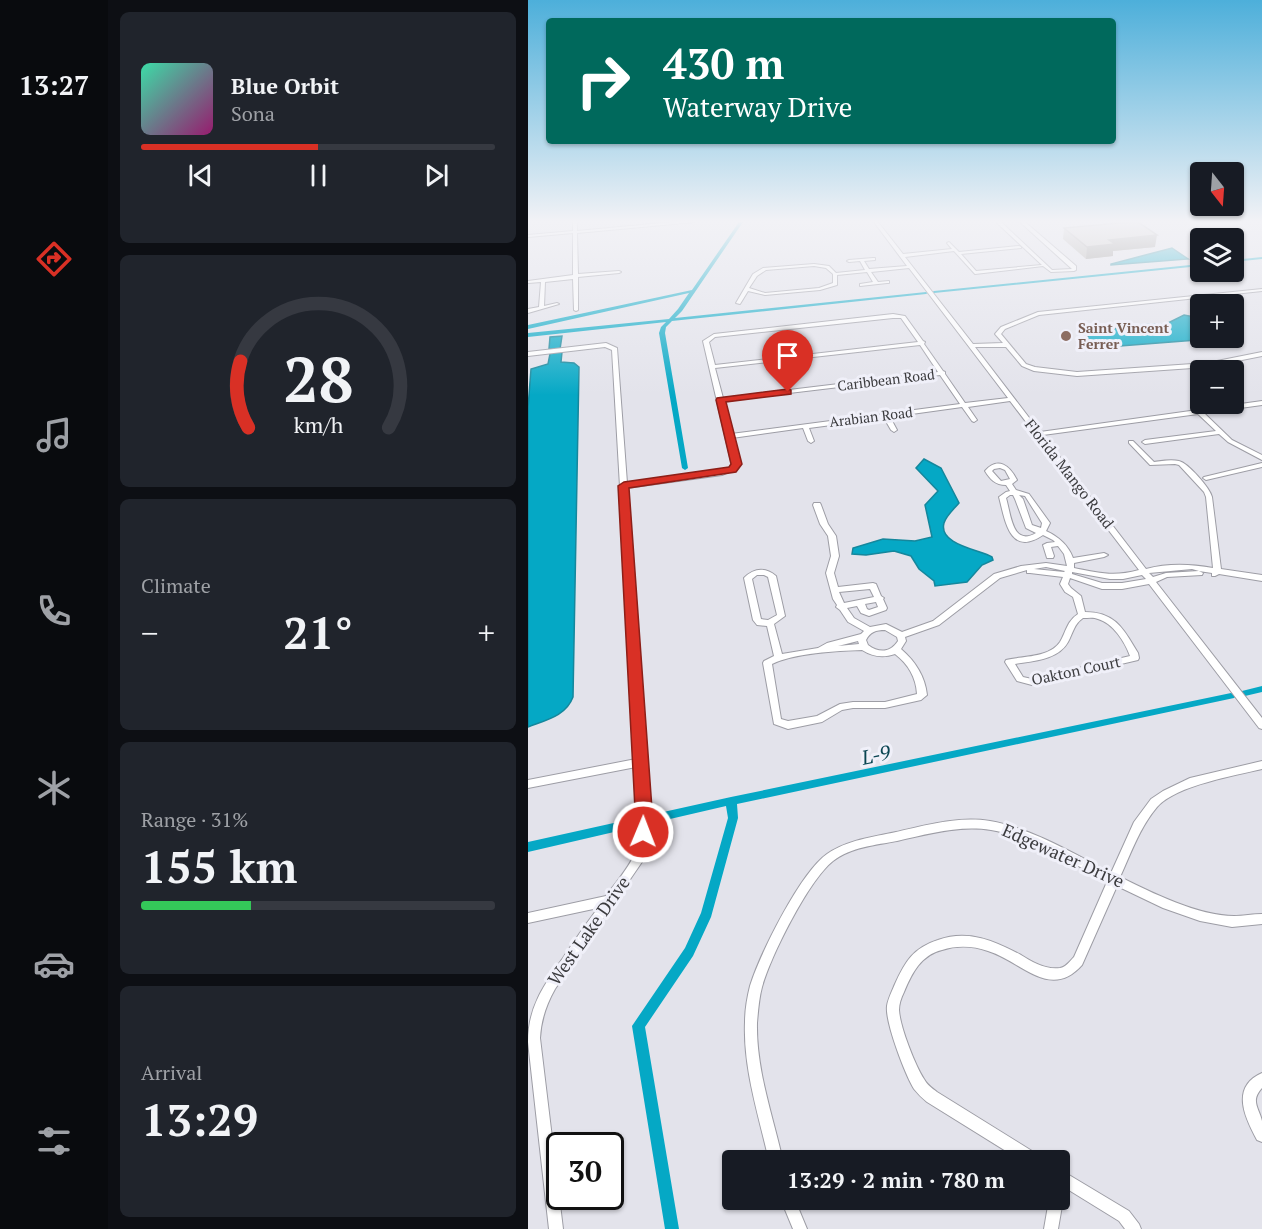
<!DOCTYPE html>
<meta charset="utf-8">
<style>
body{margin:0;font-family:"PT Serif",serif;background:#20242c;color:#f1f3f6;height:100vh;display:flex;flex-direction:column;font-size:22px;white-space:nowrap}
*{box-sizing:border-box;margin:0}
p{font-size:20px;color:#9ea1a6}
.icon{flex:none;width:33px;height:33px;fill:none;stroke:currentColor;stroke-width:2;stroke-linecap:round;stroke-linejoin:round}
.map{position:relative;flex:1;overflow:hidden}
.details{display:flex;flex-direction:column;gap:12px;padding:12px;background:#0d0f14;width:420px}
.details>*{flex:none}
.guide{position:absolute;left:18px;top:18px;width:570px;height:126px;border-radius:6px;box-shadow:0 2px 4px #0004;background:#00695c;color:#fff;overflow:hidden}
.needle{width:39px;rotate:163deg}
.tools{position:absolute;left:662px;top:162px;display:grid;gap:12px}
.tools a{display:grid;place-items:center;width:54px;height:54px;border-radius:6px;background:#171b24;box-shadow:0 2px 4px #0004;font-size:30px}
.speed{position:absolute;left:18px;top:1132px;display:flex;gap:12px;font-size:30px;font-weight:700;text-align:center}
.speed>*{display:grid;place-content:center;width:78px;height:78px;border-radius:50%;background:#171b24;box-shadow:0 2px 4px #0004;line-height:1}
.speed .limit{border:3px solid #111;border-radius:9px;background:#fff;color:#111}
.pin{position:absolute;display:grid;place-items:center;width:51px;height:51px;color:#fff;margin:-62px -26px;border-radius:50% 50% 50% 0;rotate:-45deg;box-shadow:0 0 6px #0007}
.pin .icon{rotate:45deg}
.me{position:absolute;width:66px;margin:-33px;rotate:1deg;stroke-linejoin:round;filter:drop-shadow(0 0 4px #0008)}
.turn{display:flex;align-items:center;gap:21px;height:126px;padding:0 18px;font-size:27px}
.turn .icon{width:78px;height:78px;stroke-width:2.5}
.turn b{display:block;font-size:42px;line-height:51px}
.big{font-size:45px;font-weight:600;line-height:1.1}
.details .card{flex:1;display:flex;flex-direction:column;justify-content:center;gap:9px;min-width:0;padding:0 21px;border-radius:9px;background:#20242c}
.details .dial{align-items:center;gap:0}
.dial svg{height:156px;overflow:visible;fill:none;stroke:#363941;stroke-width:7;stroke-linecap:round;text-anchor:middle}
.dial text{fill:#f1f3f6;stroke:none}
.song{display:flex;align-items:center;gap:18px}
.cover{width:72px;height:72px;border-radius:9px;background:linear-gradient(135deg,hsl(160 70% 55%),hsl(320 70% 35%))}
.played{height:6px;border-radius:3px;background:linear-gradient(90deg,#d93025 50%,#363941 50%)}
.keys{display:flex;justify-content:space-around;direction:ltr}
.heat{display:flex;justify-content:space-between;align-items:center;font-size:33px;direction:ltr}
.charge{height:9px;border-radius:4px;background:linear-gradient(90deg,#34c759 31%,#363941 0)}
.trip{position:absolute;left:194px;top:1150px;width:348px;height:60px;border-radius:6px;background:#171b24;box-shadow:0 2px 4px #0004;font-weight:600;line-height:60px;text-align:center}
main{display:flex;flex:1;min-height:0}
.menu{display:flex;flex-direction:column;width:108px;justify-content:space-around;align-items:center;background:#090b0e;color:#9ea1a6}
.menu .icon{width:42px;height:42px}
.menu .active{color:#d93025}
.menu b{font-size:27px;color:#f1f3f6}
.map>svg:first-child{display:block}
.water{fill:#05a8c5;stroke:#15879c;stroke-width:1.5}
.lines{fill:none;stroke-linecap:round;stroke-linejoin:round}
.canal{fill:#05a8c5;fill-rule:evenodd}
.minor-casing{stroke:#9d9da5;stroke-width:2}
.minor{fill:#fff;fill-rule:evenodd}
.wall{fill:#aba7a1}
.shaded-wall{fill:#8b8883}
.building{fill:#c7c2bb;stroke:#8b8883;stroke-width:1.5}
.route{fill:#d93025;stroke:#8d1f18;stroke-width:1.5}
.education-dot{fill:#8d6e63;stroke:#f0f0f9;stroke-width:2}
.labels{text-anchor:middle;stroke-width:6;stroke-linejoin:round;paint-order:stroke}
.far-education-label{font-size:14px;font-weight:bold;fill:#785e54;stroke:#f0f0f9;text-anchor:start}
.far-street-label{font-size:14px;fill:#3b3b3e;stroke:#f0f0f9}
.street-label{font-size:15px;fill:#3b3b3e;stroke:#f0f0f9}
.near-street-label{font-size:18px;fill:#3b3b3e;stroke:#f0f0f9}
.near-water-label{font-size:20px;font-style:italic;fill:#0a4552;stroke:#f0f0f9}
</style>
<main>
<nav class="menu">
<b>13:27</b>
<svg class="icon active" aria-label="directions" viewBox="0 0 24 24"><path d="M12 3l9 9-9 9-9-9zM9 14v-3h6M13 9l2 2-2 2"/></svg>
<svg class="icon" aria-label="music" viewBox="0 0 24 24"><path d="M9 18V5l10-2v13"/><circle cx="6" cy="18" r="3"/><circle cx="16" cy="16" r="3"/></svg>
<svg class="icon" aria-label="phone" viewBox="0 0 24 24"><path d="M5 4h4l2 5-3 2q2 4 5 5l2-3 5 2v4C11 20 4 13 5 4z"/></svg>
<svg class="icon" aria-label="climate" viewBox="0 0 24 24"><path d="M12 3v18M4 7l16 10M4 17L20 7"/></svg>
<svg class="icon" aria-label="car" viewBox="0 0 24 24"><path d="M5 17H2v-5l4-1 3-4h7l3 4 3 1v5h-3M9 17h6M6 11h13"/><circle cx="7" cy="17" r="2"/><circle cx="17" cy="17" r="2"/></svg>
<svg class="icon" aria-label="filters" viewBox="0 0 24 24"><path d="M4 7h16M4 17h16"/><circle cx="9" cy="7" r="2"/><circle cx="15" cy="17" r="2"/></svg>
</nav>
<section class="details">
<div class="card">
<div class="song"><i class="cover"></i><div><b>Blue Orbit</b><p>Sona</p></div></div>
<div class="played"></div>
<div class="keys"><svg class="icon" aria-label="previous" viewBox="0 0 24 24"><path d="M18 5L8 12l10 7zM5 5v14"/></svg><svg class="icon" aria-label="pause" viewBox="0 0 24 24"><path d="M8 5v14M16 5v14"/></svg><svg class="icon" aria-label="next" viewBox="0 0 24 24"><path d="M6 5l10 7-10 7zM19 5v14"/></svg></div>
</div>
<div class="card dial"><svg viewBox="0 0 100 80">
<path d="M14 69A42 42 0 1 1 86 69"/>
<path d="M14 69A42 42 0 0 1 10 35" stroke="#d93025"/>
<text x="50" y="56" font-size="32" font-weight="700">28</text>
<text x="50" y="72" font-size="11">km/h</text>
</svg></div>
<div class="card"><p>Climate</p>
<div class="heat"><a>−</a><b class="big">21°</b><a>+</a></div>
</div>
<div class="card"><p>Range · 31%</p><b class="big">155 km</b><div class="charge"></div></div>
<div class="card"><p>Arrival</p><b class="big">13:29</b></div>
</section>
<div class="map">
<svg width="734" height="1229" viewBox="0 0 734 1229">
<rect width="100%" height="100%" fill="#e3e3eb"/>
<path class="water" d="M644 248 660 259 583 265V264Z
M656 315 672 318V338H695L579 347 564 342 559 338 562 334 603 325 638 324Z
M34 336 32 349 34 352 33 362 46 363 51 367 45 697C38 716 18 720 0 727V408L3 369 20 364 23 349H21L22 337Z
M396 459 413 468 431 503C426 509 418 516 416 523 410 545 453 550 464 557L465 560 454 565 439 582 407 586 406 581 391 569 383 556 366 551 338 555 324 554 325 548 355 539 387 541 404 537 397 505 410 491 388 468Z"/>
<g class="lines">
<path class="canal" d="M211 222H215L154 311 147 318 398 292 400 293 398 294 144 321 138 327 137 333 160 468 157 470 154 468 131 333 133 327 138 322 0 337V333L141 319 150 309 161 293 0 329V325L164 290Z
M734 257V259L705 262V260Z
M672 264V266L406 293 404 292 406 291Z
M734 686V692L717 696 714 695 712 693 714 691Z
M703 693 706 694 708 696 706 698 209 804 210 818 183 917 165 956 117 1027 151 1229H137L104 1026 157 948 173 913 200 818 198 806 0 852V842L203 797Z"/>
<g class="minor-casing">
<path id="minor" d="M45 222H49V231L145 222H167L49 233 50 274 91 271 93 272 91 273 50 277V310L48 311 46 310 45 279 17 282 16 306 29 303 31 304 0 313V309L11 307 13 282 0 283V281L45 275V233L0 237V235L45 231Z
M346 222H350L375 254 424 249 419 243 421 242 431 252 491 246 493 247V248L433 254 448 271 514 265 468 222H473L524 270 544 269 492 222H497L548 266V270L546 271 523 272 515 266 447 274 426 251 377 257 445 344 475 343 467 334 473 327 510 312 734 289V291L511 315 477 329 473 334 498 364 507 367 549 372 679 363 734 352V356L679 367 549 376 506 371 494 366 478 347H447L512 432 734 401V405L676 413 704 440 734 455V460L700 442 691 434 617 444 614 442 617 440 688 431 670 414 515 435 618 569C640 563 663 564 685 568L678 497 676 492 651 465 647 464 622 465 601 443V441H605L626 462C633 461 643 459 651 461 660 463 682 488 684 497L693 569 734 575V581L691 574 687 576H684V573L671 571 675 573 674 575 639 577 628 582 734 718V729L731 728 621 584 594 589H574L542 578 540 584 543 588 553 596 557 612C588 612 596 630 610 653L611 658 610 660 504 685 489 681 477 662 478 660C494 656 521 658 532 642 538 632 539 621 550 614L545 597 537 592 532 584 535 577 502 573H499V570L472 578 411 625 377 637 378 641 373 649C387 661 397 676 399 695L393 700 357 708H325L314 710 294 722 260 729 246 724 235 663 236 661 246 656 239 626 229 625 225 620 216 578C226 568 237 567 248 576L257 616 246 624 254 654 290 648 299 643 333 634 336 631 320 622 312 610 308 607 309 605 305 599 298 573 303 556 300 536 292 524 285 505 286 503H292L293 505 300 524 308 536 311 556 306 573 310 587 345 583 348 584 353 596 356 598 355 599 359 608 358 610 341 616 333 613 329 606 319 608 326 618 342 627 358 624 374 632 405 621 466 574 493 566 518 563 539 566 536 554 530 546 523 547 526 556 525 558H519L515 545 519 543 527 542 525 540 515 535C481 558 477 519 471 497L478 492 482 491 478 485C467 485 462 479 457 471 470 456 482 466 489 480L484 484 488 490 501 494 522 523 518 531C531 537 540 545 545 558L576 553 580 555 576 557 546 563V568C572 573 585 577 611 570L482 401 440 407 449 420 446 422 444 421 434 407 362 417 369 430 366 432 363 430 356 418 281 428 286 441 283 443 280 441 275 428 204 438 211 467 210 468 194 475 99 488 121 809 120 843 116 859 27 989C18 1005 13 1020 12 1038L35 1229H21L0 1042C0 1007 16 985 35 958 46 941 58 924 70 908L0 923V913L78 896C86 885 104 864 107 852 115 832 110 789 108 767L0 788V780L108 759 84 350 77 347 0 356V352L78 343 89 348 99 483 193 471 204 466 175 341 186 334 365 314 377 316 395 341 397 342 396 344 415 371 417 372V374L437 403 480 398 381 268 343 272 350 282 361 281V283H359L332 286V284L345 282 339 272 309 275V285L292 290 237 295 220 291 212 304 208 303 225 274 235 268 286 264 301 266 308 273 337 270 332 261 321 262 319 261 321 260 345 258H347V260L336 261 341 269 379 266ZM286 266 298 268 305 274V283L291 288 237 293 221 288 229 276 238 270ZM365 318H373L390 342 187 365 181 342 187 337ZM392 345 410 372 195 398 187 368ZM412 375 432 404 203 434 195 401ZM472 468 477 470 482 479 473 481 464 471 466 469ZM482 495H485L487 499 498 528 508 533C484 547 483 514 478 498ZM491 495 497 496 514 523 513 528 504 525 495 499ZM518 567 537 571 536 572 506 569ZM664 569 671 571 638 573 625 577 621 573ZM544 572 582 579H595L614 575 618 579 594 583H574L544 574ZM229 575H236L240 577 249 615 240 620 233 619 224 579ZM342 589 346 597 316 603 311 592ZM348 602 350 607 341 610 339 609 337 604ZM555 618C560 618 566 617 570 619 585 623 597 642 602 656L504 679 495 677 487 664C505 661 530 660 540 642 545 633 546 624 555 618ZM357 630 369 637 370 641C362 653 351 653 340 645L338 640C342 632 348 630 357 630ZM330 641 331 644 310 646ZM334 650C345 657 355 658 367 654 380 664 388 677 389 694L357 702H325L312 704 289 716 260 721 253 719 244 664C267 653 308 651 334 650Z
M734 463V467L678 480 675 478 676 477Z
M734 761V769C706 776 649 785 629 807 612 827 603 853 592 877 624 893 671 916 706 916 715 916 725 914 734 914V924L704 927 672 921 635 908 589 886 554 965C522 1001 493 961 460 951 446 946 429 945 414 950 393 955 384 973 376 992 373 998 371 1004 371 1010 372 1027 387 1065 396 1079 399 1085 404 1088 409 1092L512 1156 514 1161H494L399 1102C394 1098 390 1094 386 1089 377 1074 357 1022 359 1006 360 999 364 991 367 984 377 962 385 948 410 940 440 929 467 941 493 955 504 962 518 970 532 968 538 967 542 961 546 957L579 882C544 863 503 837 463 830 431 825 400 834 369 841 348 845 323 847 305 861 280 881 243 956 234 987 231 998 230 1011 229 1023 228 1070 245 1116 255 1161H241C231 1116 215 1069 217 1022 217 1010 219 998 222 986 232 954 272 873 299 854 319 840 345 837 368 832 399 825 430 816 462 821 503 828 547 854 583 873L606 822 623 799 635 791 662 778Z
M734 1073V1088C722 1101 731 1108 734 1121 734 1127 734 1136 734 1142L729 1140C717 1118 702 1087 734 1073Z
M531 1169 601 1211 611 1224 613 1229H597L591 1221 531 1184Z
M531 1194 533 1195 535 1200 530 1229H516L521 1200H531Z
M253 1200H267L279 1229H265Z"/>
</g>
<use href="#minor" class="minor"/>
</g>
<path class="wall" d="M536 228 627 247 585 251V256L558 259 535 239Z"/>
<path class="shaded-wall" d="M629 235 627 247 585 251V256L558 259 559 247 581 240Z"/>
<path class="building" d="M602 222H610L629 235 581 240 587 244 559 247 536 228Z"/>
<linearGradient id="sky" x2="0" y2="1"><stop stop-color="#4dafda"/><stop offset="0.56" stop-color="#f2f2f6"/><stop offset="1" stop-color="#f2f2f6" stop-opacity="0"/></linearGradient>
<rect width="734" height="395" fill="url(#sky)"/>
<path class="route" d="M260 389 263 390V394L198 402 214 464 208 472 101 488 124 809V832L121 838 115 840 109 838 106 832 107 809 90 486 96 482 201 467 203 464 188 400 189 398Z"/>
<circle class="education-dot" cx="538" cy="336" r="6"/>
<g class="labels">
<g class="far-education-label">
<text x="550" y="333">Saint Vincent<tspan x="550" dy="16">Ferrer</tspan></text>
</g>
<g class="far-street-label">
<text transform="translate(358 380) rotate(-7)" y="5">Caribbean Road</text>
<text transform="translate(343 417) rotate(-7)" y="5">Arabian Road</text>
</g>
<g class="street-label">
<text transform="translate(541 474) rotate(52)" y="5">Florida Mango Road</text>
<text transform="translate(548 671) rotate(-12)" y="5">Oakton Court</text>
</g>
<g class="near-street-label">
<text transform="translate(535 856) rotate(24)" y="6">Edgewater Drive</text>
<text transform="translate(61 931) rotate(-55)" y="6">West Lake Drive</text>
</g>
<g class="near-water-label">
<text transform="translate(348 755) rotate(-12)" y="7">L-9</text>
</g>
</g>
</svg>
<div class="tools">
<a><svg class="needle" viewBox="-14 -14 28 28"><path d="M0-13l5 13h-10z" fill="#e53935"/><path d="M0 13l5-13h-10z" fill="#9ea1a6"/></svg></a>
<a><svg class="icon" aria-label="layers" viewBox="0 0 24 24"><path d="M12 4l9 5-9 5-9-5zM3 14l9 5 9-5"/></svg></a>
<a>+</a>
<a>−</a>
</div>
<div class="speed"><div class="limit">30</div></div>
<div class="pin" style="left:260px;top:392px;background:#d93025"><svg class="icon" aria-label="arrive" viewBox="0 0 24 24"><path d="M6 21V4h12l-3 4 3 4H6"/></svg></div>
<svg class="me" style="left:115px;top:832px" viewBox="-20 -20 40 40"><circle r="17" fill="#d93025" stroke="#fff" stroke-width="3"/><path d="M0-11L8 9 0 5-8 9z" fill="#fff"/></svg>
<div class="trip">13:29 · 2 min · 780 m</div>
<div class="guide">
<div class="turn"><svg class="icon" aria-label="right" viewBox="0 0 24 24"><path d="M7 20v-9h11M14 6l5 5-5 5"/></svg><div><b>430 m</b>Waterway Drive</div></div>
</div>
</div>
</main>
